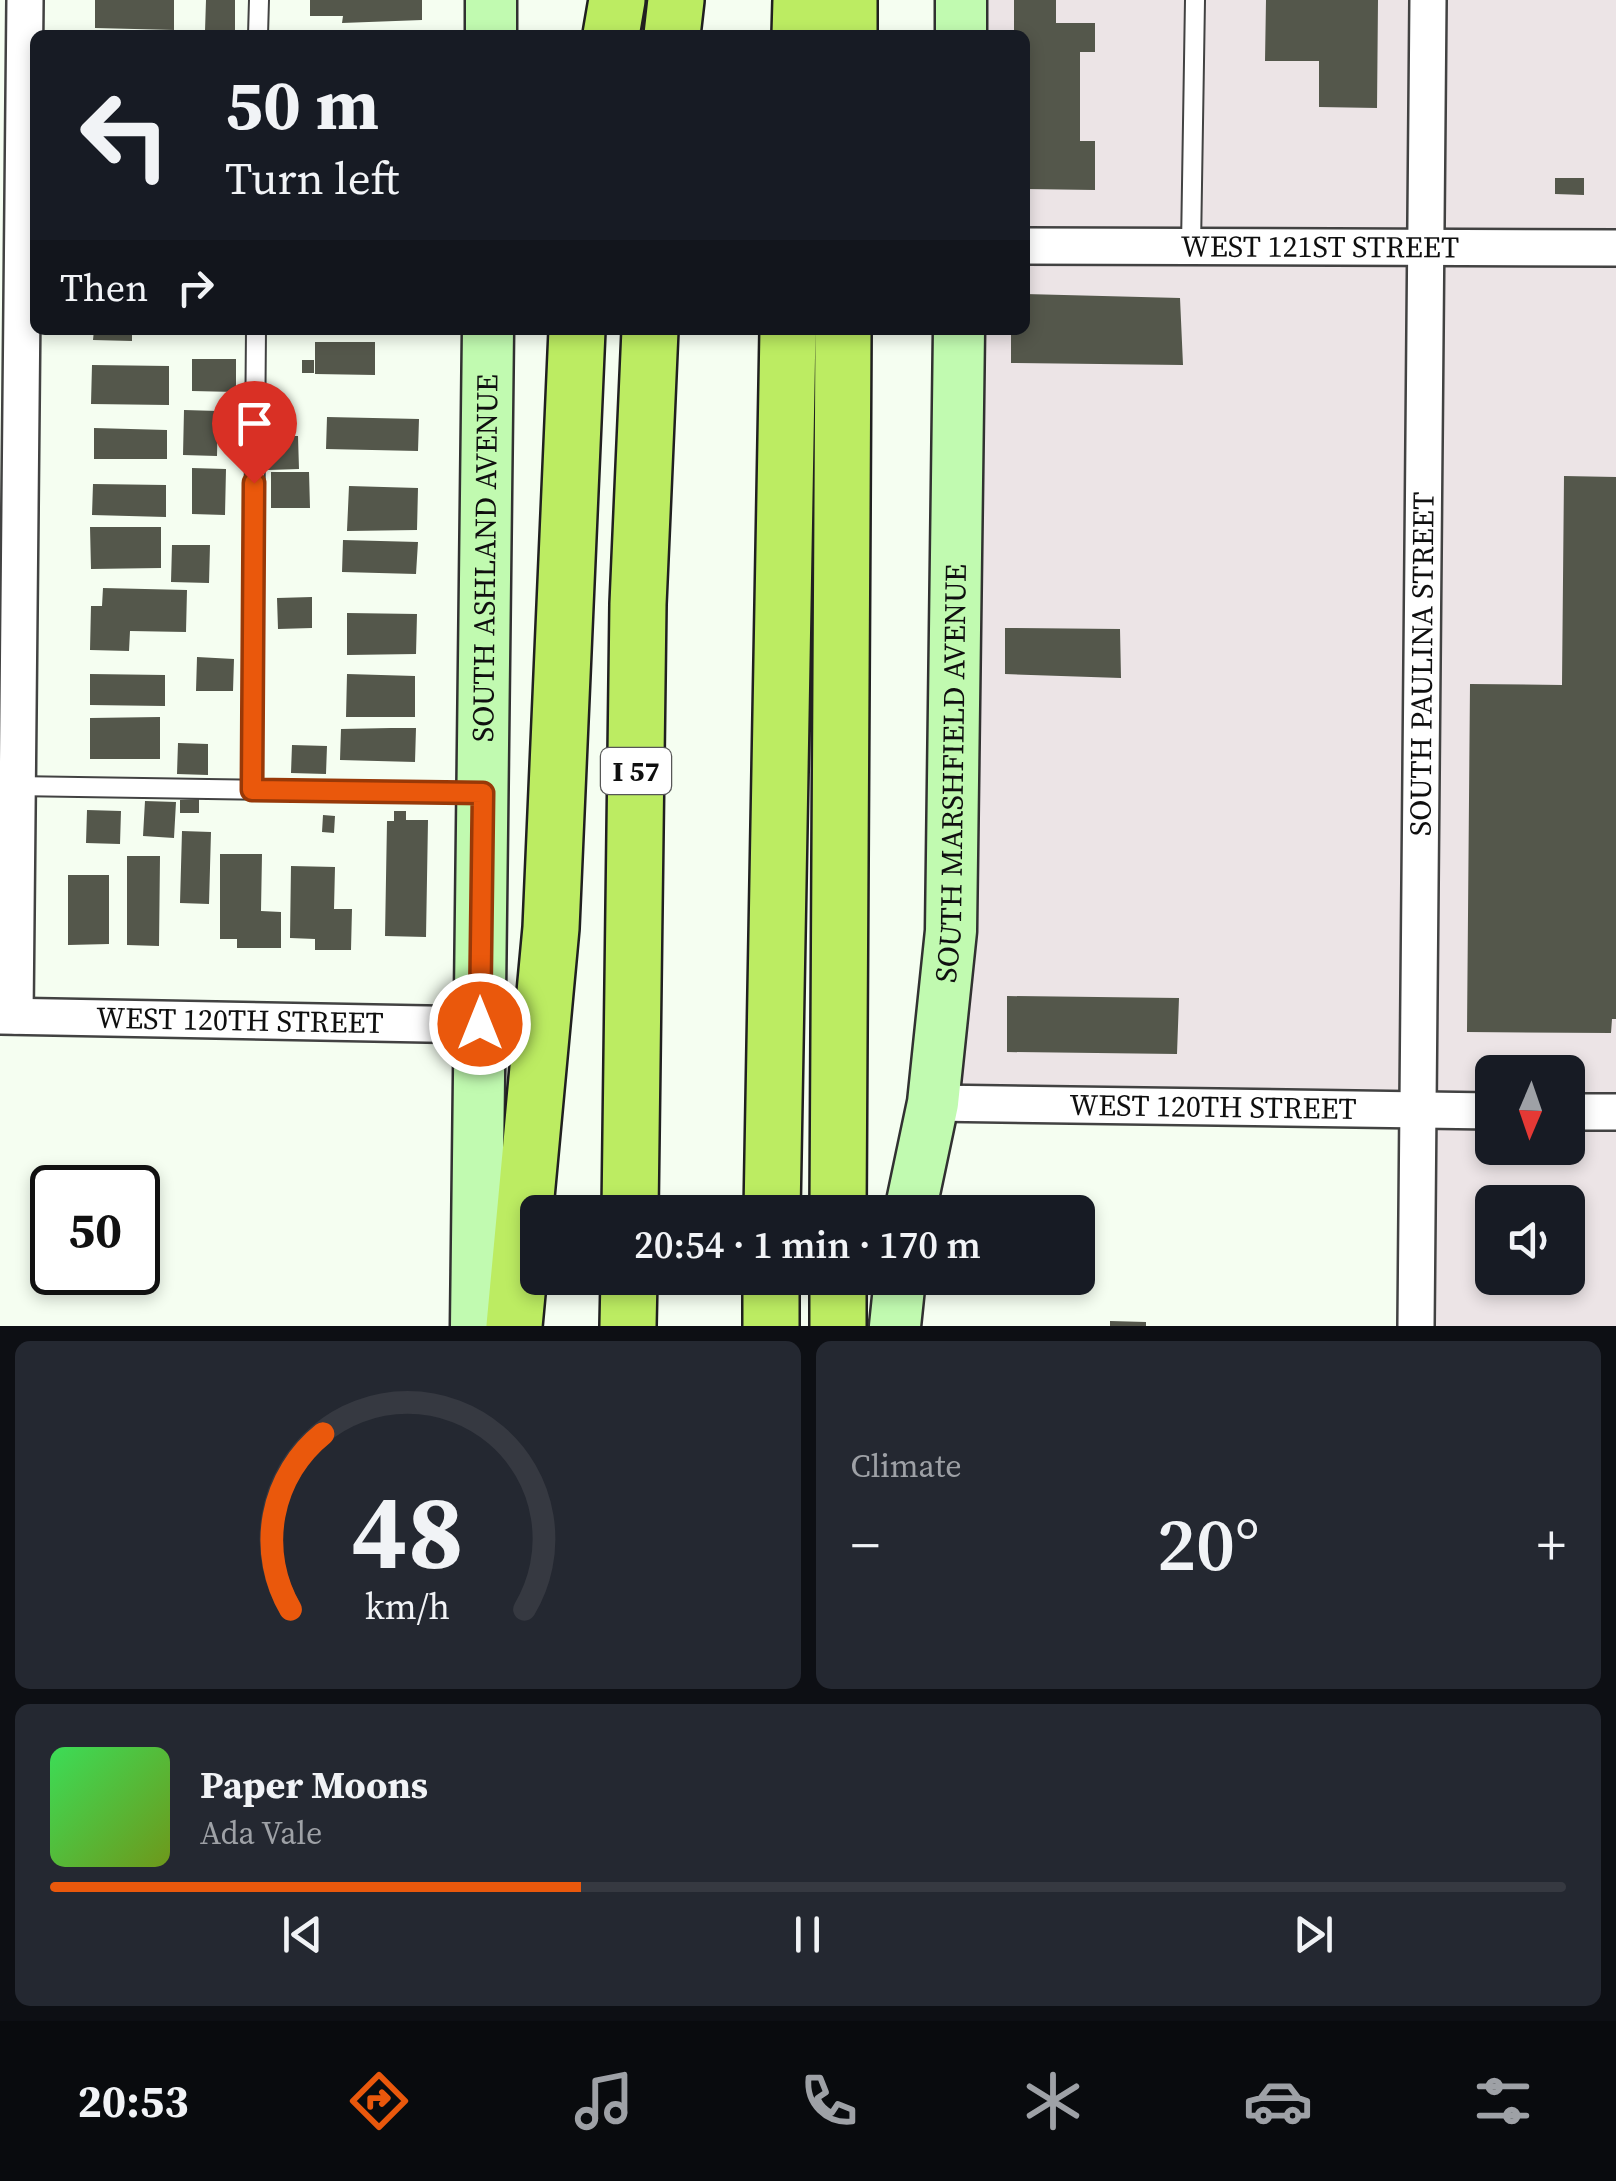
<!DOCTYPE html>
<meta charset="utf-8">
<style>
body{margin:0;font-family:"Source Serif 4",serif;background:#242831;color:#f1f3f6;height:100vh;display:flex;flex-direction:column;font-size:38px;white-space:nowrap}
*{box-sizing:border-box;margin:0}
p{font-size:32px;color:#9ea1a6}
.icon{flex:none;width:55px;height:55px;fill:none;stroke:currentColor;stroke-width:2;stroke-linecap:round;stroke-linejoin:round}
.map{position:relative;height:1326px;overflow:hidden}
.side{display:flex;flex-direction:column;gap:15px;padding:15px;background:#0d0f14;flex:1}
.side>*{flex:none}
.top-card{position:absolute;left:30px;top:30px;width:1000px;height:305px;border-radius:15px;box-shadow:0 5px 15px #0003;background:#171b24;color:#f1f3f6;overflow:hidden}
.needle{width:65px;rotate:182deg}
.controls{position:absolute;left:1475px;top:1055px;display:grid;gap:20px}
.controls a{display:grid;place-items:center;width:110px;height:110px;border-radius:15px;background:#171b24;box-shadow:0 5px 15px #0003;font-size:50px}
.speed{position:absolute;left:30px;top:1165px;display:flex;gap:20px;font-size:50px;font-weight:700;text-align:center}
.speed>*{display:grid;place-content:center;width:130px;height:130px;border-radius:50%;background:#171b24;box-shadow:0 5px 15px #0003;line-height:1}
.speed .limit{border:5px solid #111;border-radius:15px;background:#fff;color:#111}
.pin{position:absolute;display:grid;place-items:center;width:85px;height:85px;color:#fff;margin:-102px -42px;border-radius:50% 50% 50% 0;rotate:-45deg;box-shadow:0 0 10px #0007}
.pin .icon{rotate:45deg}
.me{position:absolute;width:110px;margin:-55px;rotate:0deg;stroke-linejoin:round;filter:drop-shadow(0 0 8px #0008)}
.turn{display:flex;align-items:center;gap:35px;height:210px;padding:0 30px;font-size:45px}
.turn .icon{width:130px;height:130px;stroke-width:2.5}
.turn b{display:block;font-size:70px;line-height:85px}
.then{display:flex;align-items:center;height:95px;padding:0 30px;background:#0003;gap:20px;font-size:38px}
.big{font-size:75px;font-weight:600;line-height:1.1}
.side .card{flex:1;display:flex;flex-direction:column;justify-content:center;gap:15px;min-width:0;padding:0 35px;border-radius:15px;background:#242831}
.side .dial{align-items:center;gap:0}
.dial svg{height:260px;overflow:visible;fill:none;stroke:#363941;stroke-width:7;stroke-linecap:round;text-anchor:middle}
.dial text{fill:#f1f3f6;stroke:none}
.song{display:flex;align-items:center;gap:30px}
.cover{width:120px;height:120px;border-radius:15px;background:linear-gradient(135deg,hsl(130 70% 55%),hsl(80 70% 35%))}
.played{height:10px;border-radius:5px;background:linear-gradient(90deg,#ea580c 35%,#363941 35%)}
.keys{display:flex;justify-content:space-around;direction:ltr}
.heat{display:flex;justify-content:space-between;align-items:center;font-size:55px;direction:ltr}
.side .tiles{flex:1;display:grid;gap:15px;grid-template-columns:1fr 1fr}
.card:last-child{grid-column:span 2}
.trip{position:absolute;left:520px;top:1195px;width:575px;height:100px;border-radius:15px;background:#171b24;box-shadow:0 5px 15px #0003;font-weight:600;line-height:100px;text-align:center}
.dock{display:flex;height:160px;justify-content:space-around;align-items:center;background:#090b0e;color:#9ea1a6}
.dock .icon{width:70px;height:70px}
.dock .active{color:#ea580c}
.dock b{font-size:45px;color:#f1f3f6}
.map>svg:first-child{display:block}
.industrial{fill:#ece4e6;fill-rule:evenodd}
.building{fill:#54574b}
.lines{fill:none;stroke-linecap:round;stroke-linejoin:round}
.lane-casing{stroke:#424242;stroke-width:22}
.street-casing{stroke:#424242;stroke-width:40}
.secondary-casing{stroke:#313131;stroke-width:55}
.highway-casing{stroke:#202020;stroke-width:60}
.lane{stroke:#fff;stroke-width:18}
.street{stroke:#fff;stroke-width:35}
.secondary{stroke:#c1fab0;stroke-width:50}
.highway{stroke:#bcec62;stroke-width:55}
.route-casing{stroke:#983908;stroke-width:25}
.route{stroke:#ea580c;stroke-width:18}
.labels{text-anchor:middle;stroke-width:10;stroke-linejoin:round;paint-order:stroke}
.shield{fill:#fff;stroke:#575757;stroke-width:2.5}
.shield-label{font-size:28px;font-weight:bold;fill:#0f0f0f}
.street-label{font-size:30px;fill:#0f0f0f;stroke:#fff}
</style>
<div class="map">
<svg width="1616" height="1326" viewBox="0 0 1616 1326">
<rect width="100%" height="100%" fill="#f5fef1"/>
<path class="industrial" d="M979 0H1616V1326H1418L1419 1106 955 1098 976 330H1025V35H979ZM1492 1072H1568V1148H1492ZM1492 1202H1568V1278H1492Z"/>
<path class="building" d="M95 0H174V30L95 28Z
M206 0H235V31H205Z
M310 0H422V20L342 23 343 16H310Z
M1014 0H1056V23H1095V52H1080V141H1095V190L1026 189 1025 35H1014Z
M1266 0H1378L1377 108 1319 107V61H1265Z
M1555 178H1584V195L1555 194Z
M1025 294 1180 298 1183 365 1011 363V330H1025Z
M94 330H132V341L93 340Z
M315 342H375V375L315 374Z
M192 359H236V392L192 391Z
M302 360H314V373H302Z
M92 365 169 366V405L91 404Z
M184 410 218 411 217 456 183 455Z
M327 417 419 419 418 451 326 449Z
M94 428 167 430V459H94Z
M268 436H298L299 469 268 470Z
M192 468 226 469 225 515 192 514Z
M271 472H309L310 508H271Z
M1564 476 1616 477V1019H1612L1611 1033 1467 1032 1470 684 1562 685Z
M93 484 166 485V517L92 515Z
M349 486 418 488 417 530 347 531Z
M90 527H161V568L91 569Z
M343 540 418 542 416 574 342 572Z
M172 545H210L209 583 171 582Z
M103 588 187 590 186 632 130 631 129 651 90 650 91 606H102Z
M312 597V628L278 629 277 598Z
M347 613 417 614 416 654 347 655Z
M1005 628 1120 629 1121 678 1005 674Z
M197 657 234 659 233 691H196Z
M90 674 165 675V706L90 705Z
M347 674 415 676V717H346Z
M160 717V759H90V718Z
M391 728H416L415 762 340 760 341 729Z
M178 743 208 744V775L177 774Z
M292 745 327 746 326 774 291 773Z
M199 799V813H180V800Z
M145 801 176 802 174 838 143 836Z
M87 810 121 811 120 844 86 843Z
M394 811H406V820H428L426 937 385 936 387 821H394Z
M323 815 335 816 334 833 322 832Z
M182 831 211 832 209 904 180 903Z
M220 854H262L261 911 281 912V948H237V939H220Z
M127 856H160L159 946 127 945Z
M291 866 335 867 334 909H352L351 950H315V939L290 938Z
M68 875H109V944L68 945Z
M1007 996 1179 998 1177 1054 1007 1052Z
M1110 1321 1146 1322V1326H1110Z"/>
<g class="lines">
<g class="lane-casing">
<path id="lane" d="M258 35 259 0
M1191 246 1195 0
M14 786 478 793
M252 790 256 330"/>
</g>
<g class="street-casing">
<g id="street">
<path id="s1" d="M1025 246 1616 248"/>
<path id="s2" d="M0 1016 480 1025"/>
<path d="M15 1016 25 0"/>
<path id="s3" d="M933 1103 1492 1111"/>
<path d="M1568 1112H1616"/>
<path id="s4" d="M1416 1326 1428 0"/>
</g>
</g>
<g class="secondary-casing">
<g id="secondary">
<path d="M491 35V0"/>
<path d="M961 35V0"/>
<path id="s5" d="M910 1212 933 1103 951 931 959 330"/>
<path id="s6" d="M476 1326 488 330"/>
<path d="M895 1326 900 1278"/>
</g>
</g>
<g class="highway-casing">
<path id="highway" d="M611 35 617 0
M672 35 676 0
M800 35 801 0
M849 35V0
M630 1212 638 604 650 330
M772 1212 788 330
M838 1212 843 330
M838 1278V1326
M514 1326 551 928 577 330
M628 1326 629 1278
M771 1326V1278"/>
</g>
<use href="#lane" class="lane"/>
<use href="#street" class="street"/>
<use href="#secondary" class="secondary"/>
<use href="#highway" class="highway"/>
</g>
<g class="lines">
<g class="route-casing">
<path id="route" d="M254 483 252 790 483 793 480 1024"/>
</g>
<use href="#route" class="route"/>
</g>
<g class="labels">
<rect class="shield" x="601" y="748" width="70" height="46" rx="8"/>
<g class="shield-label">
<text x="636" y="781">I 57</text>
</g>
<g class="street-label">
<text dy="10" stroke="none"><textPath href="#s1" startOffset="295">WEST 121ST STREET</textPath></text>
<text dy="10" stroke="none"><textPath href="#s6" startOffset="768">SOUTH ASHLAND AVENUE</textPath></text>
<text dy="10" stroke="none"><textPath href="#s4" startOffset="662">SOUTH PAULINA STREET</textPath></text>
<text dy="10" stroke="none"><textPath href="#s5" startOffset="442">SOUTH MARSHFIELD AVENUE</textPath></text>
<text dy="10" stroke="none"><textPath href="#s2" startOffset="240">WEST 120TH STREET</textPath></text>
<text dy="10" stroke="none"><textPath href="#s3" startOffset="280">WEST 120TH STREET</textPath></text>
</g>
</g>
</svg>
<div class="controls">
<a><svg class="needle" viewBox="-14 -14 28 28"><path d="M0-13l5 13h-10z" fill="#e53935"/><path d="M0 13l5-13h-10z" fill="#9ea1a6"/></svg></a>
<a><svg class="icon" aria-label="sound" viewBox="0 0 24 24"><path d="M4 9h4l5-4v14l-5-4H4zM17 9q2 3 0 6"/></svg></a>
</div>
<div class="speed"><div class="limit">50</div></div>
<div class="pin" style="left:254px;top:483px;background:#d93025"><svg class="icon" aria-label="arrive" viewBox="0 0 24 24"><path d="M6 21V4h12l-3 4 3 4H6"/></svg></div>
<svg class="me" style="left:480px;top:1024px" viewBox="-20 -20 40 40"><circle r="17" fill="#ea580c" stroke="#fff" stroke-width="3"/><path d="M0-11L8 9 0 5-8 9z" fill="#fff"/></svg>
<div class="trip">20:54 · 1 min · 170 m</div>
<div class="top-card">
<div class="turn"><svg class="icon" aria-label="left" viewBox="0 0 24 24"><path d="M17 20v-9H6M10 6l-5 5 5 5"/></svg><div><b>50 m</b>Turn left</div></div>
<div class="then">Then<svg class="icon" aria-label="right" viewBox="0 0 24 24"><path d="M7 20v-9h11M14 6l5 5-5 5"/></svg></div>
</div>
</div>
<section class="side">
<div class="tiles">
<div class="card dial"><svg viewBox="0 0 100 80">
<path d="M14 69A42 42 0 1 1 86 69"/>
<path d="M14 69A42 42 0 0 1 24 15" stroke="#ea580c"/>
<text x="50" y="56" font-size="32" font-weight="700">48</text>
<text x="50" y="72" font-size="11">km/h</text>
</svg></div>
<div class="card"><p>Climate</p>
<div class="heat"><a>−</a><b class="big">20°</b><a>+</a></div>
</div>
<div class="card">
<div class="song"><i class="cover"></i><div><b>Paper Moons</b><p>Ada Vale</p></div></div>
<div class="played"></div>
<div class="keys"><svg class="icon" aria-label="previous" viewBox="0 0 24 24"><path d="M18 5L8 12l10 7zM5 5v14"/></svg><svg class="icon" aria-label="pause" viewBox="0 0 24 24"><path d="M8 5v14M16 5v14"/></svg><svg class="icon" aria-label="next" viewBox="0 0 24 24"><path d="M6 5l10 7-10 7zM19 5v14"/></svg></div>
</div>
</div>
</section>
<nav class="dock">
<b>20:53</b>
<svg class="icon active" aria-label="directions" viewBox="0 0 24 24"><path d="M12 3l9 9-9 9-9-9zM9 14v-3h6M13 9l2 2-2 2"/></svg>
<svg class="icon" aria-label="music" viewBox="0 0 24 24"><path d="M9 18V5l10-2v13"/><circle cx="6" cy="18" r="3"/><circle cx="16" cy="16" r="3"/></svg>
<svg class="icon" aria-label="phone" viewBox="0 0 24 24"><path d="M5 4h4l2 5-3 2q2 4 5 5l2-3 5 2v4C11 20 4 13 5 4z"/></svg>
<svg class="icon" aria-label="climate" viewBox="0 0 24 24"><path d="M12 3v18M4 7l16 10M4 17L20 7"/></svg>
<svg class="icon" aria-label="car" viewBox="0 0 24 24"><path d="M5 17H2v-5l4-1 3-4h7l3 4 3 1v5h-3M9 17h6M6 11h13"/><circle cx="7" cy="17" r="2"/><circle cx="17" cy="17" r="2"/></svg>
<svg class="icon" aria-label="filters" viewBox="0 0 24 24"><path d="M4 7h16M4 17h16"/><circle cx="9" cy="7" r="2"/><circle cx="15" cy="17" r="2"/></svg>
</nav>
